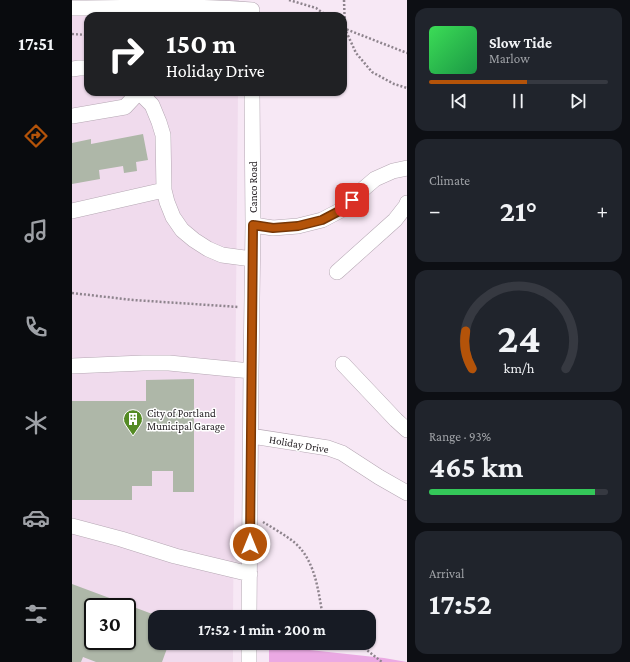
<!DOCTYPE html>
<meta charset="utf-8">
<style>
body{margin:0;font-family:"Crimson Pro",serif;background:#20242c;color:#f1f3f6;height:100vh;display:flex;flex-direction:column;font-size:15px;white-space:nowrap}
*{box-sizing:border-box;margin:0}
p{font-size:13px;color:#9ea1a6}
.icon{flex:none;width:22px;height:22px;fill:none;stroke:currentColor;stroke-width:2;stroke-linecap:round;stroke-linejoin:round}
.map{position:relative;flex:1;overflow:hidden}
.details{display:flex;flex-direction:column;gap:8px;padding:8px;background:#0d0f14;width:223px}
.details>*{flex:none}
.guide{position:absolute;left:12px;top:12px;width:263px;height:84px;border-radius:12px;box-shadow:0 1px 3px #0004;background:#202124;color:#fff;overflow:hidden}
.speed{position:absolute;left:12px;top:598px;display:flex;gap:8px;font-size:20px;font-weight:700;text-align:center}
.speed>*{display:grid;place-content:center;width:52px;height:52px;border-radius:50%;background:#171b24;box-shadow:0 1px 3px #0004;line-height:1}
.speed .limit{border:2px solid #111;border-radius:6px;background:#fff;color:#111}
.pin{position:absolute;display:grid;place-items:center;width:34px;height:34px;color:#fff;margin:-17px;border-radius:8px;box-shadow:0 2px 6px #0006}
.me{position:absolute;width:44px;margin:-22px;rotate:0deg;stroke-linejoin:round;filter:drop-shadow(0 0 3px #0008)}
.turn{display:flex;align-items:center;gap:14px;height:84px;padding:0 16px;font-size:18px}
.turn .icon{width:52px;height:52px;stroke-width:2.5}
.turn b{display:block;font-size:28px;line-height:34px}
.big{font-size:30px;font-weight:700;line-height:1.1}
.details .tile{flex:1;display:flex;flex-direction:column;justify-content:center;gap:6px;min-width:0;padding:0 14px;border-radius:12px;background:#20242c}
.details .dial{align-items:center;gap:0}
.dial svg{height:104px;overflow:visible;fill:none;stroke:#363941;stroke-width:7;stroke-linecap:round;text-anchor:middle}
.dial text{fill:#f1f3f6;stroke:none}
.song{display:flex;align-items:center;gap:12px}
.cover{width:48px;height:48px;border-radius:6px;background:linear-gradient(135deg,hsl(130 70% 55%),hsl(140 70% 35%))}
.played{height:4px;border-radius:2px;background:linear-gradient(90deg,#b45309 55%,#363941 55%)}
.keys{display:flex;justify-content:space-around;direction:ltr}
.heat{display:flex;justify-content:space-between;align-items:center;font-size:22px;direction:ltr}
.charge{height:6px;border-radius:3px;background:linear-gradient(90deg,#34c759 93%,#363941 0)}
.trip{position:absolute;left:76px;top:610px;width:228px;height:40px;border-radius:12px;background:#171b24;box-shadow:0 1px 3px #0004;font-weight:700;line-height:40px;text-align:center}
main{display:flex;flex:1;min-height:0}
.dock{display:flex;flex-direction:column;width:72px;justify-content:space-around;align-items:center;background:#090b0e;color:#9ea1a6}
.dock .icon{width:28px;height:28px}
.dock .active{color:#b45309}
.dock b{font-size:18px;color:#f1f3f6}
.map>svg:first-child{display:block}
.built{fill:#f0dbed;fill-rule:evenodd}
.green{fill:#eba9e3}
.building{fill:#aeb7a8;fill-rule:evenodd}
.lines{fill:none;stroke-linecap:round;stroke-linejoin:round}
.minor-casing{stroke:#b5a7b3;stroke-width:16}
.path{stroke:#8e848d;stroke-width:2.5;stroke-dasharray:2 2;stroke-linecap:butt}
.minor{stroke:#fff;stroke-width:15}
.route-casing{stroke:#753606;stroke-width:10}
.route{stroke:#b45309;stroke-width:7}
.labels{text-anchor:middle;stroke-width:3;stroke-linejoin:round;paint-order:stroke}
.street-label{font-size:11px;fill:#262125;stroke:#fff}
.poi-label{font-size:11px;fill:#262125;stroke:#fff;text-anchor:start}
</style>
<main>
<nav class="dock">
<b>17:51</b>
<svg class="icon active" aria-label="directions" viewBox="0 0 24 24"><path d="M12 3l9 9-9 9-9-9zM9 14v-3h6M13 9l2 2-2 2"/></svg>
<svg class="icon" aria-label="music" viewBox="0 0 24 24"><path d="M9 18V5l10-2v13"/><circle cx="6" cy="18" r="3"/><circle cx="16" cy="16" r="3"/></svg>
<svg class="icon" aria-label="phone" viewBox="0 0 24 24"><path d="M5 4h4l2 5-3 2q2 4 5 5l2-3 5 2v4C11 20 4 13 5 4z"/></svg>
<svg class="icon" aria-label="climate" viewBox="0 0 24 24"><path d="M12 3v18M4 7l16 10M4 17L20 7"/></svg>
<svg class="icon" aria-label="car" viewBox="0 0 24 24"><path d="M5 17H2v-5l4-1 3-4h7l3 4 3 1v5h-3M9 17h6M6 11h13"/><circle cx="7" cy="17" r="2"/><circle cx="17" cy="17" r="2"/></svg>
<svg class="icon" aria-label="filters" viewBox="0 0 24 24"><path d="M4 7h16M4 17h16"/><circle cx="9" cy="7" r="2"/><circle cx="15" cy="17" r="2"/></svg>
</nav>
<div class="map">
<svg width="335" height="662" viewBox="0 0 335 662">
<rect width="100%" height="100%" fill="#f7e8f5"/>
<path class="built" d="M0 0H167V16H16V92H166L161 617H83V643H161V662H0ZM21 607H55V641H21Z"/>
<path class="green" d="M197 643H205L219 648 312 658 335 662H197Z"/>
<path class="building" d="M71 134 76 160 64 162 65 171 52 173 51 166 27 170 28 179 0 184V143L19 139V144Z
M122 379V492H101V471H80V486H60V500H0V401H74V380Z
M0 584 83 615V643H97L90 662H24L11 657 9 662H0ZM21 607H55V641H21Z"/>
<g class="lines">
<g class="minor-casing">
<path id="minor" d="M0 8C60 8 120 5 180 10
M0 69 7 68H16
M67 92 80 105 87 122 91 135 92 190 95 202 101 217 110 230 122 240 136 249 150 255 180 259
M0 116 53 107 67 92
M0 211 92 190
M181 225 201 228 226 226 250 220 271 209 289 191 303 179 321 171 335 168
M265 272 323 220 334 206 335 203
M271 364 324 420 335 430
M0 366 71 363H97L179 371
M179 436 256 448 270 453 307 477 335 493
M0 526 49 539 103 556 178 574
M177 617 179 371 181 225 180 92
M177 662V643"/>
</g>
<path class="path" d="M217 0 244 8 255 16
M272 0 273 29 284 53 300 72 322 84 335 88
M271 28 335 53
M0 34 16 35
M0 293 61 300 167 307
M191 522C201 528 213 535 222 542 244 561 246 591 251 617
M286 643 310 662"/>
<use href="#minor" class="minor"/>
</g>
<g class="lines">
<g class="route-casing">
<path id="route" d="M178 544 181 225 201 228 226 226 250 220 271 209 280 200"/>
</g>
<use href="#route" class="route"/>
</g>
<defs>
<g id="building-pin" transform="scale(1)"><path d="M0 17L-7.5 6A9.5 9.5 0 1 1 7.5 6Z" fill="#548a24" stroke="#fff"/><path d="M-4-6H4V6H1V3H-1V6H-4ZM-2.5-4.3h1.7v1.8h-1.7ZM.8-4.3h1.7v1.8H.8ZM-2.5-1h1.7V.8h-1.7ZM.8-1h1.7V.8H.8Z" fill="#fff"/></g>
</defs>
<g fill-rule="evenodd">
<use href="#building-pin" x="61" y="419"/>
</g>
<g class="labels">
<g class="street-label">
<text transform="translate(181 187) rotate(-90)" y="4">Canco Road</text>
<text transform="translate(227 444) rotate(10)" y="4">Holiday Drive</text>
</g>
<g class="poi-label">
<text x="75" y="417">City of Portland<tspan x="75" dy="13">Municipal Garage</tspan></text>
</g>
</g>
</svg>
<div class="speed"><div class="limit">30</div></div>
<div class="pin" style="left:280px;top:200px;background:#d93025"><svg class="icon" aria-label="arrive" viewBox="0 0 24 24"><path d="M6 21V4h12l-3 4 3 4H6"/></svg></div>
<svg class="me" style="left:178px;top:544px" viewBox="-20 -20 40 40"><circle r="17" fill="#b45309" stroke="#fff" stroke-width="3"/><path d="M0-11L8 9 0 5-8 9z" fill="#fff"/></svg>
<div class="trip">17:52 · 1 min · 200 m</div>
<div class="guide">
<div class="turn"><svg class="icon" aria-label="right" viewBox="0 0 24 24"><path d="M7 20v-9h11M14 6l5 5-5 5"/></svg><div><b>150 m</b>Holiday Drive</div></div>
</div>
</div>
<section class="details">
<div class="tile">
<div class="song"><i class="cover"></i><div><b>Slow Tide</b><p>Marlow</p></div></div>
<div class="played"></div>
<div class="keys"><svg class="icon" aria-label="previous" viewBox="0 0 24 24"><path d="M18 5L8 12l10 7zM5 5v14"/></svg><svg class="icon" aria-label="pause" viewBox="0 0 24 24"><path d="M8 5v14M16 5v14"/></svg><svg class="icon" aria-label="next" viewBox="0 0 24 24"><path d="M6 5l10 7-10 7zM19 5v14"/></svg></div>
</div>
<div class="tile"><p>Climate</p>
<div class="heat"><a>−</a><b class="big">21°</b><a>+</a></div>
</div>
<div class="tile dial"><svg viewBox="0 0 100 80">
<path d="M14 69A42 42 0 1 1 86 69"/>
<path d="M14 69A42 42 0 0 1 9 40" stroke="#b45309"/>
<text x="50" y="56" font-size="32" font-weight="700">24</text>
<text x="50" y="72" font-size="11">km/h</text>
</svg></div>
<div class="tile"><p>Range · 93%</p><b class="big">465 km</b><div class="charge"></div></div>
<div class="tile"><p>Arrival</p><b class="big">17:52</b></div>
</section>
</main>
